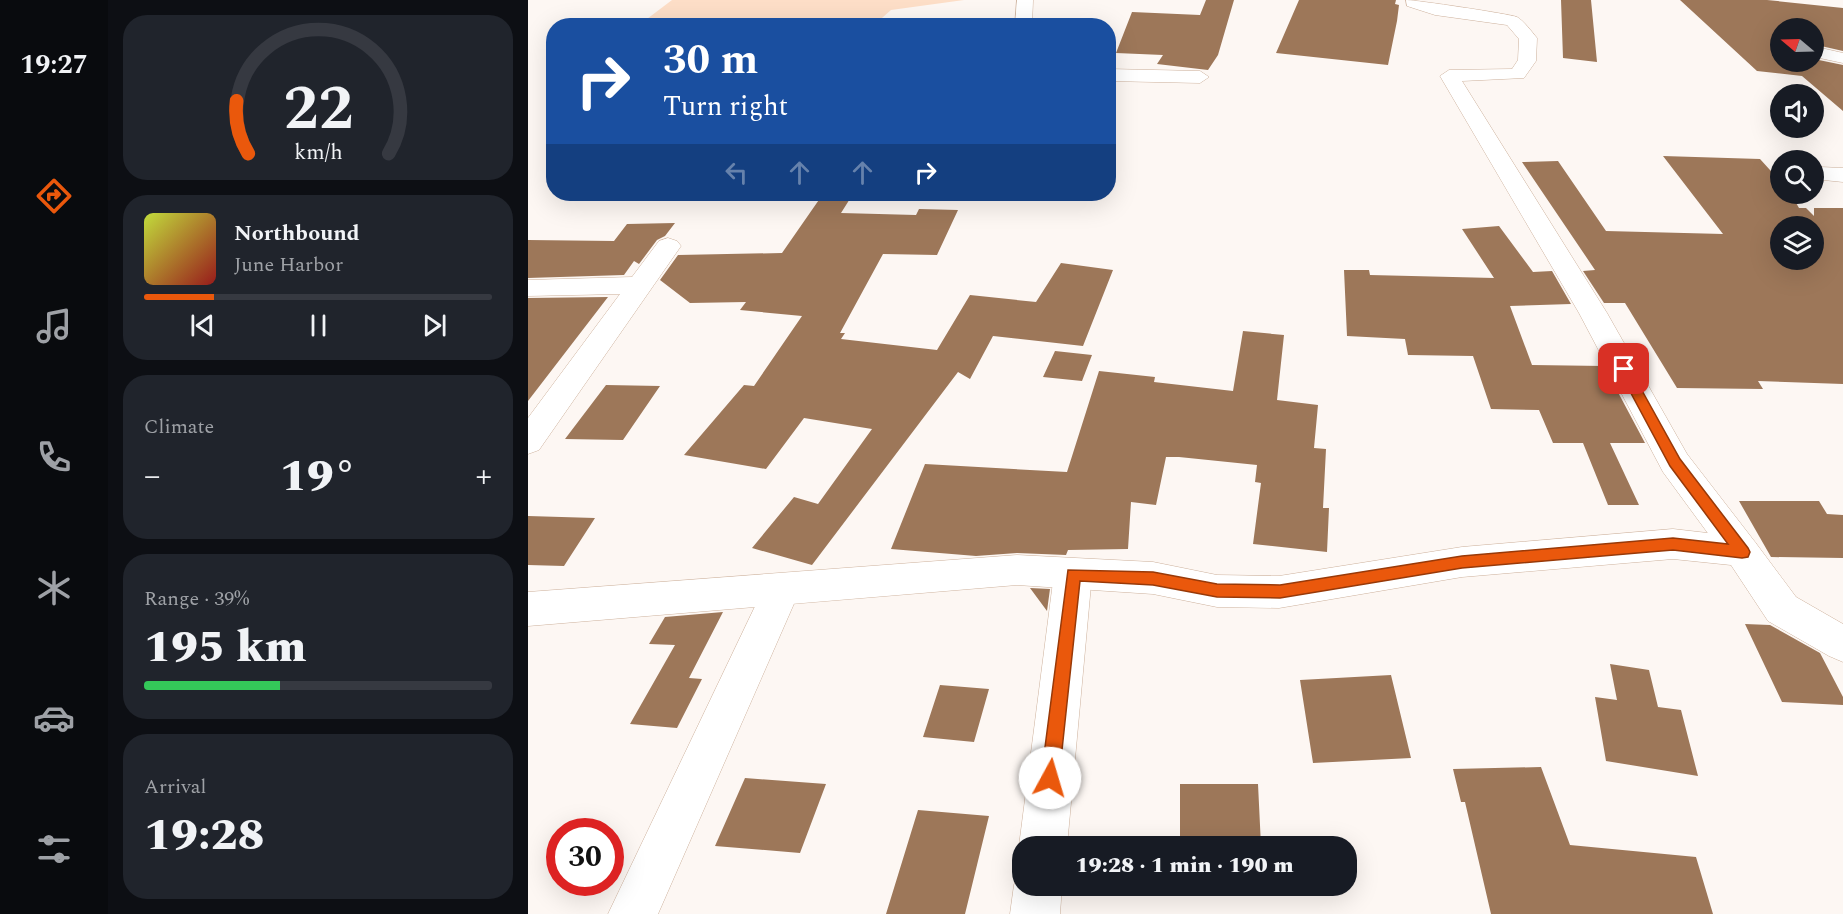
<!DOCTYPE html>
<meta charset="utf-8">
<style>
body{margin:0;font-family:Spectral,serif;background:#20242c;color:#f1f3f6;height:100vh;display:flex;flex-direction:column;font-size:22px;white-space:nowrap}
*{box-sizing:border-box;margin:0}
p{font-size:20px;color:#9ea1a6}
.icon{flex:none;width:33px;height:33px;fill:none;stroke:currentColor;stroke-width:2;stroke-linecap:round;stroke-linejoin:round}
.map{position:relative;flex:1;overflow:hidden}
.sheet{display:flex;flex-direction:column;gap:15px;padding:15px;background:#0d0f14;width:420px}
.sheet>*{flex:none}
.hud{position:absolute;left:18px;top:18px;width:570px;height:183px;border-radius:24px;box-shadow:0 6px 24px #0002;background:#1a4fa0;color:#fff;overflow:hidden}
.needle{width:39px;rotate:289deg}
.tools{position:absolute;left:1242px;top:18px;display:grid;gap:12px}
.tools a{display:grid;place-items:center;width:54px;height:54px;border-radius:50%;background:#171b24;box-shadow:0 6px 24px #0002;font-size:30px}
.speed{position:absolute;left:18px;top:818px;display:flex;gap:12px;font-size:30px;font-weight:700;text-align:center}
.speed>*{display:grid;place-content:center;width:78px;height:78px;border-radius:50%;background:#171b24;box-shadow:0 6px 24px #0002;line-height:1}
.speed .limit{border:9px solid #d22;background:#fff;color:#111}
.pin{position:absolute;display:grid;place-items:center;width:51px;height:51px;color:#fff;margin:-26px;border-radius:12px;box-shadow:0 3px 9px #0006}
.me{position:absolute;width:66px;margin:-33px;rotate:6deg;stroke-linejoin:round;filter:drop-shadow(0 0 4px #0008)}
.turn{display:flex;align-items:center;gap:21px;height:126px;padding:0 18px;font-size:27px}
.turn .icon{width:78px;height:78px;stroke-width:2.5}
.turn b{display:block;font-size:42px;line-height:51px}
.lanes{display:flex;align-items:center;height:57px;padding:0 18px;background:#0003;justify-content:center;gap:30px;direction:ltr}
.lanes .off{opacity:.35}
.big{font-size:45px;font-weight:800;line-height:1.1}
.sheet .tile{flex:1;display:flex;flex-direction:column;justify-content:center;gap:9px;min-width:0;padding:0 21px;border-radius:24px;background:#20242c}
.sheet .dial{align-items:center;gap:0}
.dial svg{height:156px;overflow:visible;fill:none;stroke:#363941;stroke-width:7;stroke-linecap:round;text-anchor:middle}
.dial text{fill:#f1f3f6;stroke:none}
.song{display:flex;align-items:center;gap:18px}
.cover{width:72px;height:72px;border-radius:9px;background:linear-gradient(135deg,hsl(70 70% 55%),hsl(0 70% 35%))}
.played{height:6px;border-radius:3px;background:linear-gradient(90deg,#ea580c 20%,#363941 20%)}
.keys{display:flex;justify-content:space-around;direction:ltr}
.heat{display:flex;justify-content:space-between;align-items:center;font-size:33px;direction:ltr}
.charge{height:9px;border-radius:4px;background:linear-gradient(90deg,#34c759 39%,#363941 0)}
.trip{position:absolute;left:484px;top:836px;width:345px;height:60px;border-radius:24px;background:#171b24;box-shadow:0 6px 24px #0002;font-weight:800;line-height:60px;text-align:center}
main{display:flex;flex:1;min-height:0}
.dock{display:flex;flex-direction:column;width:108px;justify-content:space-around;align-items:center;background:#090b0e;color:#9ea1a6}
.dock .icon{width:42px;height:42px}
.dock .active{color:#ea580c}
.dock b{font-size:27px;color:#f1f3f6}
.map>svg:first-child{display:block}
.green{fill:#fddec7}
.building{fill:#9d7759;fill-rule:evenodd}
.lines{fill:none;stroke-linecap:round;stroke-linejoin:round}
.street-casing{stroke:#cdb19c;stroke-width:1}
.secondary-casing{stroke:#cdb19c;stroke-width:1}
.street{fill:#fff;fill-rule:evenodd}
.secondary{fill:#fff;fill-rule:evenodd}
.route{fill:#ea580c;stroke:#983908;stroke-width:1.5}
</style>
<main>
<nav class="dock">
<b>19:27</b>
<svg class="icon active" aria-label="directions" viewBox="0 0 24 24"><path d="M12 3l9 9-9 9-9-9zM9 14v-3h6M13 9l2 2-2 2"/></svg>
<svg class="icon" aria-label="music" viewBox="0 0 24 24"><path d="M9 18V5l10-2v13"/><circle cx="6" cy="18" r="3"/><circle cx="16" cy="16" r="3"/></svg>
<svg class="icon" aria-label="phone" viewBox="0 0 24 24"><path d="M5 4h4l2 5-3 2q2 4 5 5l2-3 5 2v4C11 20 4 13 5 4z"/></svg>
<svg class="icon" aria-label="climate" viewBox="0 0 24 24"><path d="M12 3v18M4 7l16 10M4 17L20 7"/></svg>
<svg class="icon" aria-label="car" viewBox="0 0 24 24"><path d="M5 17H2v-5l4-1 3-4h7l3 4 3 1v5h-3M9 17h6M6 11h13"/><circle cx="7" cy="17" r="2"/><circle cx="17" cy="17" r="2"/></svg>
<svg class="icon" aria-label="filters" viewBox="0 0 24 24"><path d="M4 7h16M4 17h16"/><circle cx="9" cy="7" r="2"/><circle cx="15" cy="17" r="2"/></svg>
</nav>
<section class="sheet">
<div class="tile dial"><svg viewBox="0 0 100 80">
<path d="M14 69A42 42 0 1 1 86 69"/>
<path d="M14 69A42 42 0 0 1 8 42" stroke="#ea580c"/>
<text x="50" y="56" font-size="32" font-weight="700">22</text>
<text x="50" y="72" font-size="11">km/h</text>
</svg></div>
<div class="tile">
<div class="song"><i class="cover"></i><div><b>Northbound</b><p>June Harbor</p></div></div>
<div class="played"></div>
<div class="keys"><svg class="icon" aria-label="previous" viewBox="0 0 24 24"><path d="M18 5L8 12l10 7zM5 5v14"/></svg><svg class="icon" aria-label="pause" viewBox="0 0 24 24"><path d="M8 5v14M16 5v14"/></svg><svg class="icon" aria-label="next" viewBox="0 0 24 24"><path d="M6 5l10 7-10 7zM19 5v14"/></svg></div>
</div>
<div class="tile"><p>Climate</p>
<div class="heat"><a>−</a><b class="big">19°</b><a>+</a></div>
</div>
<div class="tile"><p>Range · 39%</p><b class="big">195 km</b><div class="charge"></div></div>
<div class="tile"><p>Arrival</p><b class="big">19:28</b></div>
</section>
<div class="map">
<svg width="1315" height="914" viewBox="0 0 1315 914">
<rect width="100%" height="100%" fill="#fdf7f3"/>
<path class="green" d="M144 0H436L363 10 346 25H111Z"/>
<path class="building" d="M678 0H706L690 55 680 70 629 64 635 55 588 53 604 12 672 15Z
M771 0H868L867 4 871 5 869 21 860 65 748 53Z
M1033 0H1063L1069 62 1035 58Z
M1152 0H1239L1315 8V51L1293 46 1286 47V28H1252V62H1286V59L1315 65V111L1274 76 1229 71Z
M1135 156 1232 159 1252 181V194H1263L1271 208H1278L1286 216V208H1315V384L1230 381 1235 389 1149 388 1097 303H1076L1055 271 1067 270 994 162 1030 161 1078 231 1195 234ZM1252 226H1286V260H1252Z
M295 194H325L313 213 388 215 391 209 430 210 409 255 355 254 312 333H317L313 339 409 350 442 295 508 302 533 263 585 270 555 346 465 336 442 379 430 372 284 565 224 548 266 497 290 504 344 429 276 418 238 469 156 455 216 385 226 386 274 316 212 310 218 302 162 303 132 280 150 255 254 253Z
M147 223 137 236 129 240 111 264 106 261 96 275 0 278V240L86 241 99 224Z
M971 226 1005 272 1024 271 1043 304 982 306 1004 365 1076 366 1117 443H1082L1111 505H1080L1055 443H1025L1011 410 963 409 945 356 880 355 877 339 819 336 816 270H841L842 275 966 278 934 229Z
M80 297 0 401V298Z
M715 331 756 335 749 400 790 405 786 448 798 449 795 508H801L799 552 725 544 733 483 727 482 729 465 651 457H638L628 505 603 502 600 549 540 550 538 555 489 553 448 556 363 549 397 464 539 472 571 371 627 377 626 382 705 391Z
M527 351 564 355 554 381 515 377Z
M78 385 132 386 95 440 37 439Z
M1211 501H1291L1299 514 1315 515V558L1243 557Z
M0 516 67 518 36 566 0 565Z
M502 588 522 589 519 611Z
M195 612 161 678 174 679 149 728 102 724 147 645 121 644 137 617Z
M1217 624 1242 625 1292 653 1315 697V705L1254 702Z
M1082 664 1121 670 1130 707 1153 710 1170 776 1078 761 1067 697 1089 700Z
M863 675 883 758 785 763 772 680Z
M412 685 461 689 446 742 395 737Z
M1013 767 1042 845 1168 857 1185 914H963L937 802H933L925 769Z
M217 778 298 784 272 853 187 846Z
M652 784H730L733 846H652Z
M390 810 461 816 437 914H358Z"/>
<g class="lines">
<g class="street-casing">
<path id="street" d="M489 0H505L504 26H487Z
M878 0C888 0 982 14 989 17 996 21 1004 32 1009 38L1008 61 996 78 934 81 1079 313 1159 454 1227 542 1232 552 1227 562 1214 567 1201 562 1135 472 1051 313 912 76 921 70 984 69 990 60 991 39 979 25 907 15 879 6Z
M1293 48 1315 53V63L1287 57V49Z
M580 69 672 71 681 77 672 83 580 81Z
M1292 167 1315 168V182L1286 179V169Z
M140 238 149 241 153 246 11 450 0 454V418L92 294 0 296V280L104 277 131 241Z
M545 559 558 563 564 574 539 846H495V855L491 846 526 574 532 563Z
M253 574 266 579 272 590 130 914H80L240 579Z
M495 867V885H534L532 914H482L486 885Z"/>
</g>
<g class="secondary-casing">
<path id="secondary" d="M1145 529 1214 537 1227 542 1268 597 1315 624V662L1301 656 1240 621 1203 565 1145 559 934 577 751 608 689 607 625 594 489 585 0 626V592L489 555 625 562 689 575 751 576 934 547Z"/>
</g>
<use href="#street" class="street"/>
<use href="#secondary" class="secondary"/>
</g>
<path class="route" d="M1096 365 1102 369 1152 459 1220 548 1222 552 1220 557 1214 558 1145 550 1121 552 934 568 752 598 689 597 625 585 552 581 531 778 529 785 522 787 516 785 513 778 540 570 625 572 689 584 752 585 934 556 1145 538 1200 544 1142 466 1090 369Z"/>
</svg>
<div class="tools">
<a><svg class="needle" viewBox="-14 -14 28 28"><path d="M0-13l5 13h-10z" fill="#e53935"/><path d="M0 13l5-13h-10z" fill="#9ea1a6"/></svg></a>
<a><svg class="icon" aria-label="sound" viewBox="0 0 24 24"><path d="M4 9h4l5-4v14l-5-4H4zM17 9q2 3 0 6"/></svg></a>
<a><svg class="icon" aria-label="search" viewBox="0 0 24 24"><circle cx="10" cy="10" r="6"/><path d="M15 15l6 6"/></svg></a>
<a><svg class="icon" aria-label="layers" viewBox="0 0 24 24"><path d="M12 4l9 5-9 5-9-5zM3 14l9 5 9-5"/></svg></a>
</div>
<div class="speed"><div class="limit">30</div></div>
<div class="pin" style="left:1096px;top:369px;background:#d93025"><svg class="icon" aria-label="arrive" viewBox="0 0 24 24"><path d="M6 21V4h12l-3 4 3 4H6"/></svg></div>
<svg class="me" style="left:522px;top:778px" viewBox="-20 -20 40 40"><circle r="19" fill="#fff"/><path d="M0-13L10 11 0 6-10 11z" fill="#ea580c"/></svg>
<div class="trip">19:28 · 1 min · 190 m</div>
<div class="hud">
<div class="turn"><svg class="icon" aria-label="right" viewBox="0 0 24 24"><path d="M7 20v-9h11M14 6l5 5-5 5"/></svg><div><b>30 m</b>Turn right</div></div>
<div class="lanes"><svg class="icon off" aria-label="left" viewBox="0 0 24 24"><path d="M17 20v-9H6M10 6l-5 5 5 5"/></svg><svg class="icon off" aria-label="ahead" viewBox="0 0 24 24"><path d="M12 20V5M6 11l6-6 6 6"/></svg><svg class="icon off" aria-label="ahead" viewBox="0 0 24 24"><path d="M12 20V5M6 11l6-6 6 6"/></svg><svg class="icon" aria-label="right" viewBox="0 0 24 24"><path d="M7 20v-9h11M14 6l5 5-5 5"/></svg></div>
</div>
</div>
</main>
